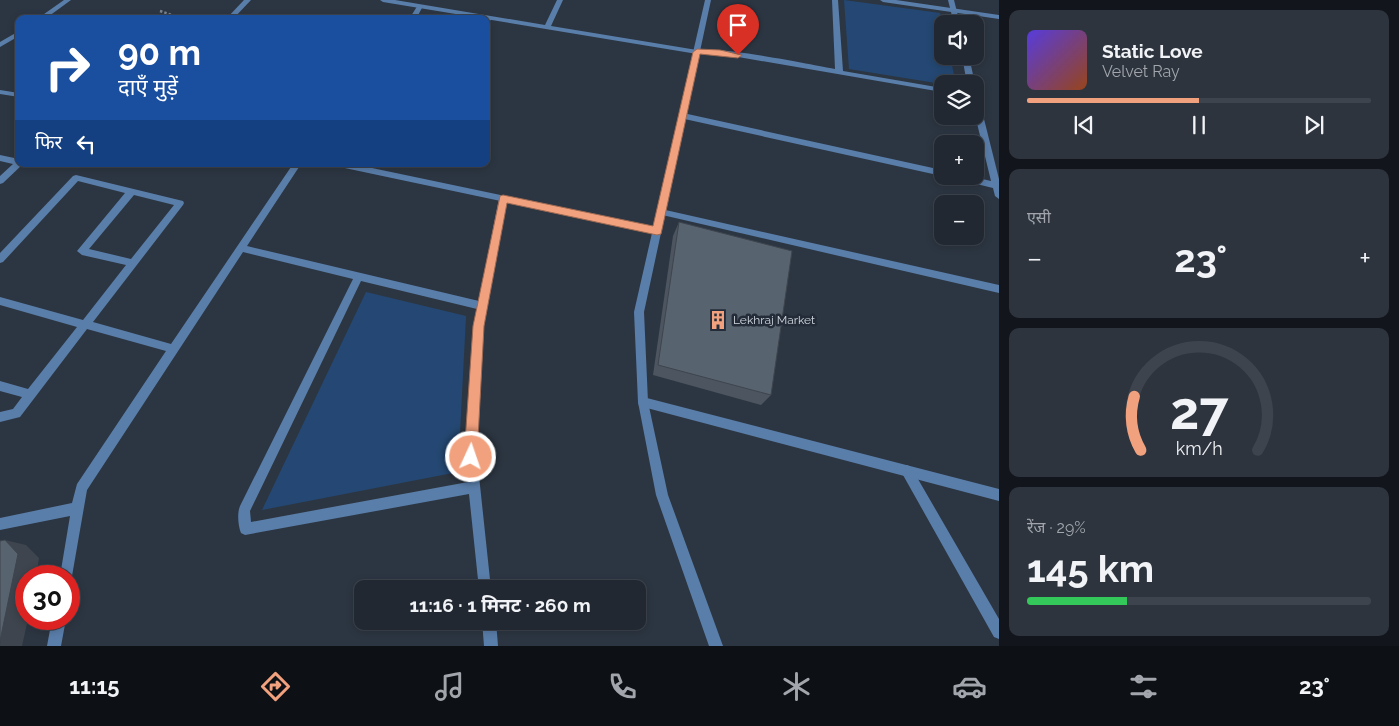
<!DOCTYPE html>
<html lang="hi">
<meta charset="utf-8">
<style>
body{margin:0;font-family:Raleway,"Noto Sans Devanagari",sans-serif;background:#2d343e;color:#f1f3f6;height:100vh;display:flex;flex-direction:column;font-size:19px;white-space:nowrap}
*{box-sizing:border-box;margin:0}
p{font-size:16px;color:#a2a6ac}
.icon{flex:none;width:28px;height:28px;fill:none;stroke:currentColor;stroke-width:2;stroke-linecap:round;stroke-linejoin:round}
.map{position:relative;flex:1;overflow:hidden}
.side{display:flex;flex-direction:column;gap:10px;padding:10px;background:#12161c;width:400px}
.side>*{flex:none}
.hud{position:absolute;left:15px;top:15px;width:475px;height:152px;border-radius:10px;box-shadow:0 2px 8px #0003,0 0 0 1px #3e444d;background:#1a4fa0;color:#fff;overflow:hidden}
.controls{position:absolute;left:934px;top:15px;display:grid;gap:10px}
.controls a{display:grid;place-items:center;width:50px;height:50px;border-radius:10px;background:#212832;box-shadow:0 2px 8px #0003,0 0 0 1px #3e444d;font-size:25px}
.speed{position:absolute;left:15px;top:565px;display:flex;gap:10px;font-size:25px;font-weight:700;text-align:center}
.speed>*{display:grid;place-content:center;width:65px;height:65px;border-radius:50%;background:#212832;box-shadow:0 2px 8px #0003,0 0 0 1px #3e444d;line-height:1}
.speed .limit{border:8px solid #d22;background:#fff;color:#111}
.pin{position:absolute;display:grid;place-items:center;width:42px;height:42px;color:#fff;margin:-51px -21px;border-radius:50% 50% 50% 0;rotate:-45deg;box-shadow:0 0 5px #0007}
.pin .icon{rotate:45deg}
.me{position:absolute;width:55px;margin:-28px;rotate:3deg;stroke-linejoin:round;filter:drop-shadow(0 0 4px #0008)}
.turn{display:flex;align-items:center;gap:18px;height:105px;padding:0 20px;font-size:22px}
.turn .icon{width:65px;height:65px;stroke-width:2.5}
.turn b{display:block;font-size:35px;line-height:42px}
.then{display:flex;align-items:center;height:48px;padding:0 20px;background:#0003;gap:10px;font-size:19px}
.big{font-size:38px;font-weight:700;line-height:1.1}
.side .card{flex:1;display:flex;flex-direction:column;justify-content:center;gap:8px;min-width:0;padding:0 18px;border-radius:10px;background:#2d343e}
.side .dial{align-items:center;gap:0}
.dial svg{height:130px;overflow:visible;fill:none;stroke:#3e444d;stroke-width:7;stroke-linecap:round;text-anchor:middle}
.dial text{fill:#f1f3f6;stroke:none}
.song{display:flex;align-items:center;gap:15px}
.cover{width:60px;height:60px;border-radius:8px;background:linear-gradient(135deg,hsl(250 70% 55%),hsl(20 70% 35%))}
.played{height:5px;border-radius:2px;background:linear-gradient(90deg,#f2a17e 50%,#3e444d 50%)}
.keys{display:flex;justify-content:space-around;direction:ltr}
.heat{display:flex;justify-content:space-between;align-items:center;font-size:28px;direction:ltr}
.charge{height:8px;border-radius:4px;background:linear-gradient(90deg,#34c759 29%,#3e444d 0)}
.trip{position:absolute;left:354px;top:580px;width:292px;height:50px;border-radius:10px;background:#212832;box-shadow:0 2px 8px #0003,0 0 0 1px #3e444d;font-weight:700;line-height:50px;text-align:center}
.tab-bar{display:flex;height:80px;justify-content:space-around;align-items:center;background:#0d1014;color:#a2a6ac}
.tab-bar .icon{width:35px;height:35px}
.tab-bar .current{color:#f2a17e}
.tab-bar b{font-size:22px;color:#f1f3f6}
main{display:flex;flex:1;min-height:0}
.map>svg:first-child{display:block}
.green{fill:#244873}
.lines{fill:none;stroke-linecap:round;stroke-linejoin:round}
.path{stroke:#7c848e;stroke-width:2.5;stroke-dasharray:2.5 2;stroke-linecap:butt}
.service{fill:#5a7eaa;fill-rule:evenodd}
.minor{fill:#5a7eaa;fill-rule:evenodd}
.tertiary{fill:#5a7eaa;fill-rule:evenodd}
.wall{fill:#4c5560}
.shaded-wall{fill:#3e454e}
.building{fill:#586370;stroke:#3e454e}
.route{fill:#f2a17e;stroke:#9d6952}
.labels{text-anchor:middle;stroke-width:5;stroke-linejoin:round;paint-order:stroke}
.poi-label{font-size:12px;fill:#d0d6de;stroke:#232c38;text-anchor:start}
</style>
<main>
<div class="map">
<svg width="999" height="646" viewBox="0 0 999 646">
<rect width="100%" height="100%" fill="#2c3642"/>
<path class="green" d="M844 0 940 13 943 24 942 56H950L956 84H942L849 69Z
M366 292 466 316 458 472 262 510Z"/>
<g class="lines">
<path class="path" d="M160 11 184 19"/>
<path class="service" d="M832 0H838L843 71 942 88V92L721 54H697L693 52C708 43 812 65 835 69Z
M880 0H896L999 15V19L883 2Z
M418 5 423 6 416 19H409Z
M489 16 492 18 488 24 486 25 485 19Z
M907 465 911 467 999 619V639L994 637 903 475 901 471 903 467Z"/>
<path class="minor" d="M64 0H71L45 19H37Z
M244 0H251L233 19H226Z
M380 0H395L545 25 557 0H563L551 26 697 50 701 52 697 54 383 2Z
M948 0H954L960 24H954Z
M19 31V36L0 47V42Z
M962 56H969L975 84H967Z
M975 97 979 99 999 179V199L995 196 993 188 956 179 952 176H970L991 181 975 115Z
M683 113 942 170V176L680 118 679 116Z
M0 155 19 159V164H23L3 183 0 184V176L13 164 0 161Z
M293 164H301L247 246 479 301 499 198 503 195 507 198 484 326 477 457 491 589H479L469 494 245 535 241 533C238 526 237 513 240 506L353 279 243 252 87 490 72 576 69 581V576H60L70 516 0 530V518L72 503 77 484 166 351 87 329 20 417 0 422V412L13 409 22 397 0 391V381L28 389 77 327 0 305V297L83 320 126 265 82 255 77 251 125 193 78 181 3 262 0 263V253L73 176 76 175 183 201 184 203 183 205 93 322 171 344ZM134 195 174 205 131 259 89 249ZM361 281 477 309 474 326 465 457 468 482 251 522 250 511Z
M661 209 999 285V293L658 214 657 212Z
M643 397 999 489V501L643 407 639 406 638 402 639 398Z
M52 619H66L61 646H47Z
M482 621H496L498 646H484Z"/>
<path class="tertiary" d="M705 0H711L644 312 648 402 668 495 723 646H709L656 495 638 402 634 312 652 233 340 167 336 164H353L653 227Z
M0 90 19 93V97L0 94Z"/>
</g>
<path class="wall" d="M679 222 771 395 761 405 653 375 673 236Z"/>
<path class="shaded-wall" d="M5 540 26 545 39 558 36 576H26V619H28L22 646H0Z"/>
<path class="building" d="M679 222 792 251 771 395 658 365Z
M5 540 18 554 0 641V541Z"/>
<path class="route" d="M697 49 720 50 742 55 738 58 700 54 661 234 657 235 507 203 484 326 477 457 475 462 471 463 466 462 464 457 473 326 500 196 503 195 653 226 693 52Z"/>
<defs>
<g id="building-bare" transform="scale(1.5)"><path d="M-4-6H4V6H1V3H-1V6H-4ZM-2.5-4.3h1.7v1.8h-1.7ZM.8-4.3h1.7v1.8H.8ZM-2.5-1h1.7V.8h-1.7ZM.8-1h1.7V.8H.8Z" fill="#f2a17e" stroke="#232c38" stroke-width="2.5" paint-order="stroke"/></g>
</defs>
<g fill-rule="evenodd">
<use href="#building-bare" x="718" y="320"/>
</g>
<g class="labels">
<g class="poi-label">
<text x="733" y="324">Lekhraj Market</text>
</g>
</g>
</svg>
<div class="controls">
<a><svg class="icon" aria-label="sound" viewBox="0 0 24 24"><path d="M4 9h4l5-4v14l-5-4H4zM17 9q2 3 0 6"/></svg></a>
<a><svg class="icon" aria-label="layers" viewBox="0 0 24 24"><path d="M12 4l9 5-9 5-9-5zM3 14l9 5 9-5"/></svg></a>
<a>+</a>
<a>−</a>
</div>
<div class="speed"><div class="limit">30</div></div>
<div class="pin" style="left:738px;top:55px;background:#d93025"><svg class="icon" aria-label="arrive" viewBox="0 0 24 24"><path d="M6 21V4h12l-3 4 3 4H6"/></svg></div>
<svg class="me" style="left:471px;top:457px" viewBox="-20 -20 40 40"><circle r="17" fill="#f2a17e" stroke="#fff" stroke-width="3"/><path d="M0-11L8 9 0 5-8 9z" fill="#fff"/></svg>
<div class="trip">11:16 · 1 मिनट · 260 m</div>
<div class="hud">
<div class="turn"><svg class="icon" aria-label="right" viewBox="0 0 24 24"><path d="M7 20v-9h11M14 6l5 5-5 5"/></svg><div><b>90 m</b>दाएँ मुड़ें</div></div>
<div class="then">फिर<svg class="icon" aria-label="left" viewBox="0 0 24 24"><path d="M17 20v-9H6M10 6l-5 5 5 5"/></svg></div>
</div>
</div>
<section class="side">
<div class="card">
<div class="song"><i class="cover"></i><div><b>Static Love</b><p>Velvet Ray</p></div></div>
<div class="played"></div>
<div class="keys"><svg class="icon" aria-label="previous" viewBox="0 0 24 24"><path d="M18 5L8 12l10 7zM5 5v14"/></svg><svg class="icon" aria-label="pause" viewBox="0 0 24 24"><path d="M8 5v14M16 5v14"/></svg><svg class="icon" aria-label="next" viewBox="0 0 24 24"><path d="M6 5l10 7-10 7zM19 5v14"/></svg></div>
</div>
<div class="card"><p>एसी</p>
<div class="heat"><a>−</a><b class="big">23°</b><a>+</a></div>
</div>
<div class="card dial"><svg viewBox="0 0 100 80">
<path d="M14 69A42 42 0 1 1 86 69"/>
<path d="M14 69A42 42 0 0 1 10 36" stroke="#f2a17e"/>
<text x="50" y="56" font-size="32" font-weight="700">27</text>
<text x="50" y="72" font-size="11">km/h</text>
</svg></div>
<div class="card"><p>रेंज · 29%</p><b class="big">145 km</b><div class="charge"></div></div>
</section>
</main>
<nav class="tab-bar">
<b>11:15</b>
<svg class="icon current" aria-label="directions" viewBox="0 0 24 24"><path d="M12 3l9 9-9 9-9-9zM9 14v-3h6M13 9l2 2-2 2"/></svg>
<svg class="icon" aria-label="music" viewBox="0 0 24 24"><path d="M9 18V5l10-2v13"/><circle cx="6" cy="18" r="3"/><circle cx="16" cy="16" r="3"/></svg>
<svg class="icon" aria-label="phone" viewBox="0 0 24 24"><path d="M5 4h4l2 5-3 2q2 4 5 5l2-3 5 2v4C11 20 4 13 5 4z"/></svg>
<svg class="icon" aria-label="climate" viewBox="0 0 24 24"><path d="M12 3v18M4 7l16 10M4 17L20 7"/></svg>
<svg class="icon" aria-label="car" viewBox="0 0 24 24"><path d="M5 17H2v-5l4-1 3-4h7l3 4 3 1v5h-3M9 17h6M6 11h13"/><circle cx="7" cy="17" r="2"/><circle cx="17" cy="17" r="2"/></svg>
<svg class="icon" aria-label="filters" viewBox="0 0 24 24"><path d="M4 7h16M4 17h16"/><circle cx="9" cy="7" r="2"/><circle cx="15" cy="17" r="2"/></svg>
<b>23°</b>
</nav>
